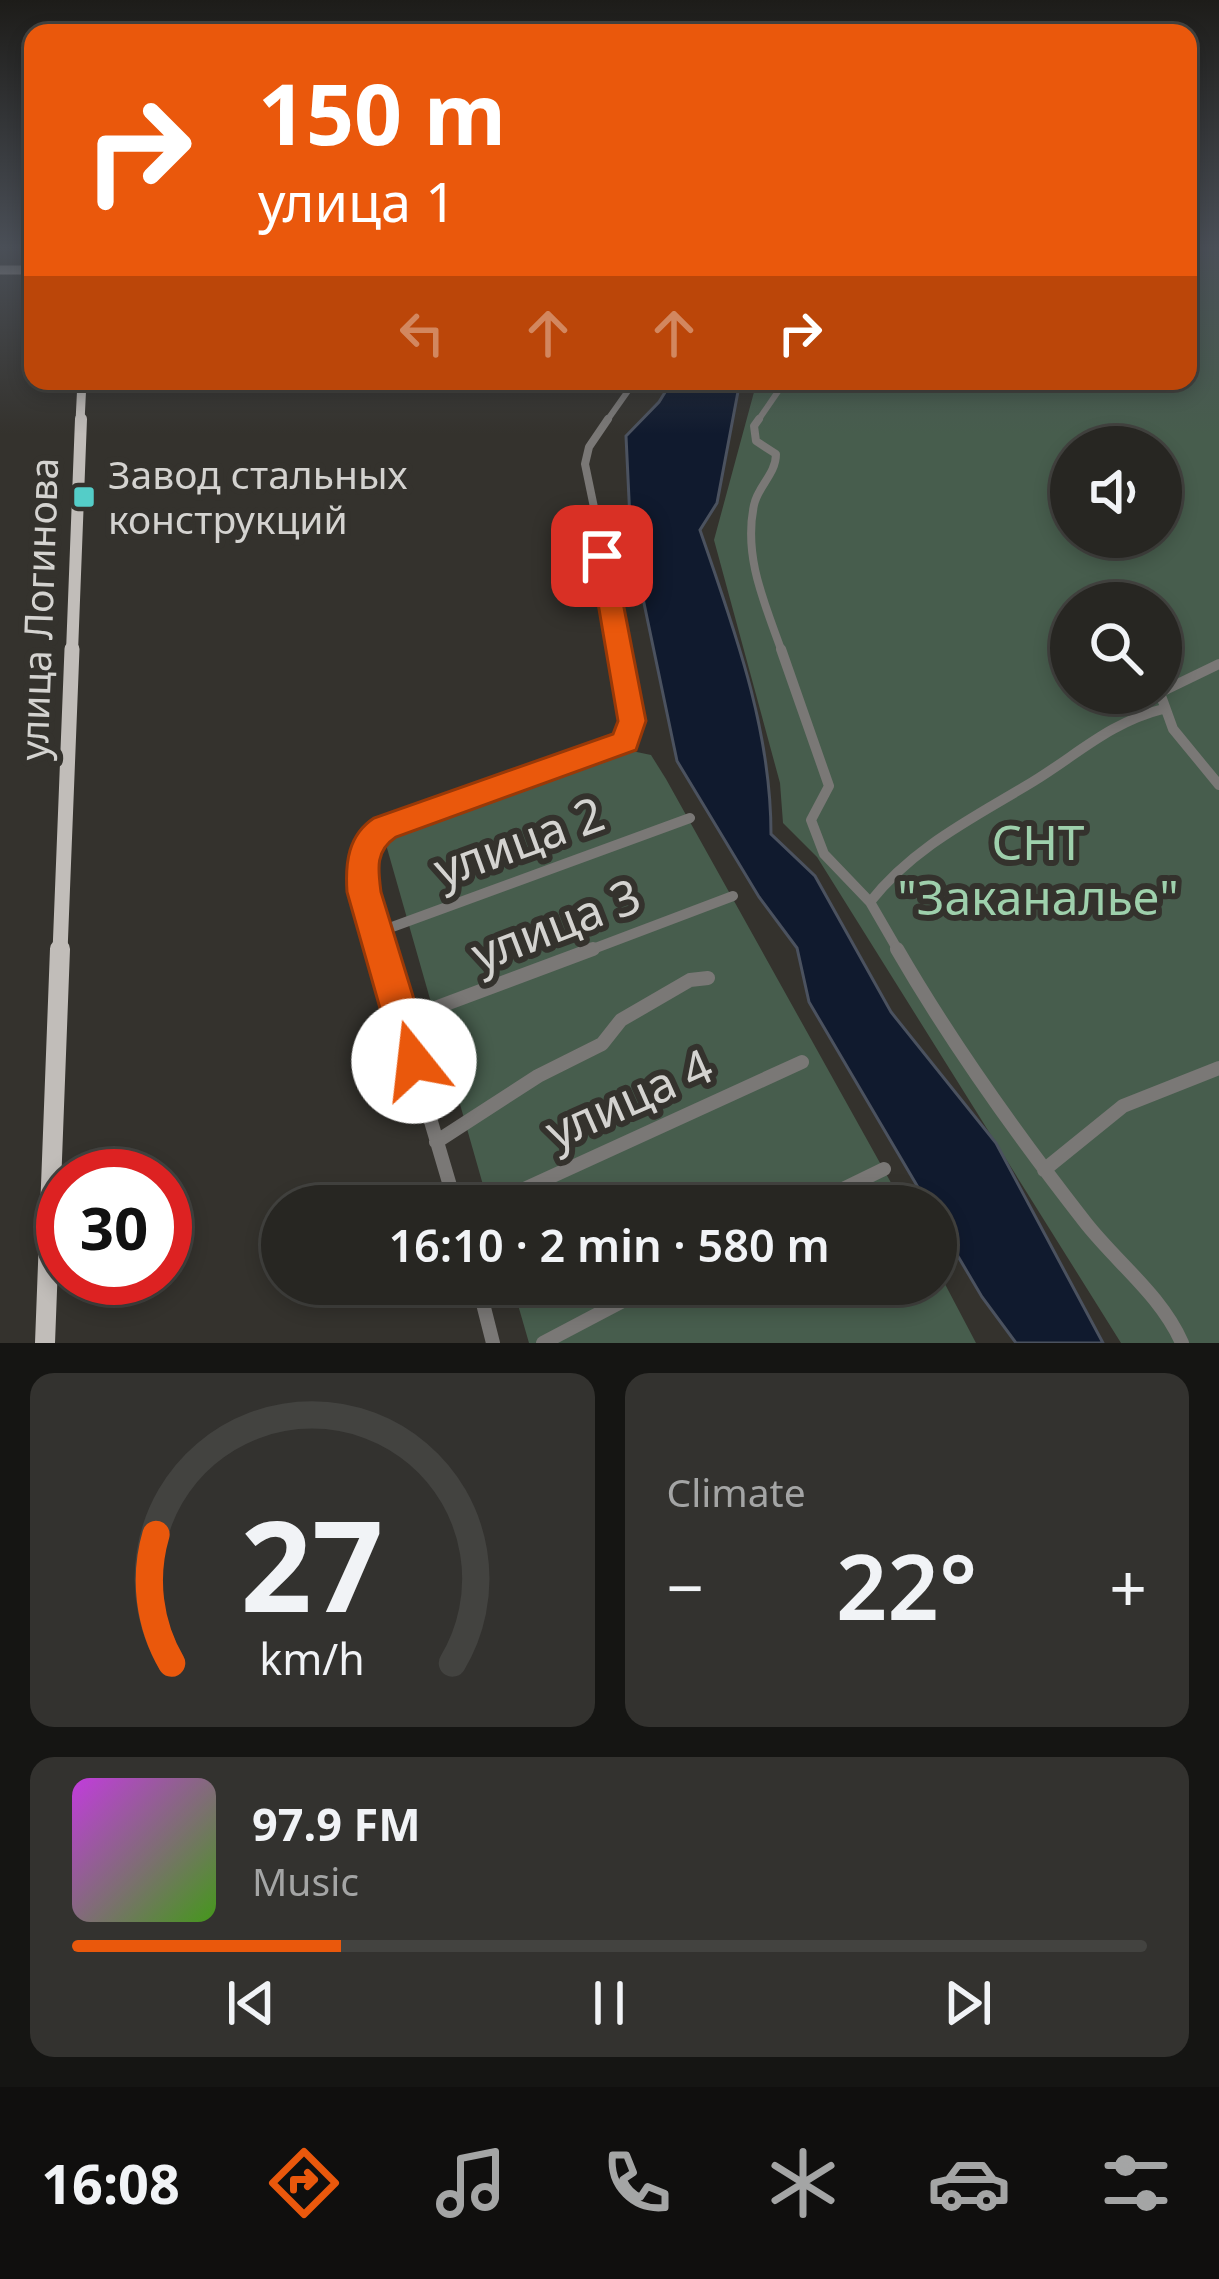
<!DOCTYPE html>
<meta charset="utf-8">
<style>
body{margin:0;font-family:"Noto Sans",sans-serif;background:#33322f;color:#f1f3f6;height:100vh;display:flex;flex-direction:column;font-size:45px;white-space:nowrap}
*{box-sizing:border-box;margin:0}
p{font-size:39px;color:#a4a5a5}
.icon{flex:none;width:66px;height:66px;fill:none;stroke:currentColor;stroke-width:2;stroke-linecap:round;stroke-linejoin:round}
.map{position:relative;height:1343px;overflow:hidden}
.sheet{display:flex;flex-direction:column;gap:30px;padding:30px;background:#151513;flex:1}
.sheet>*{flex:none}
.top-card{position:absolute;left:24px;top:24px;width:1173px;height:366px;border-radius:24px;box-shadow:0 6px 18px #0003,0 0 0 3px #434340;background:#ea580c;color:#fff;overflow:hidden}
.fabs{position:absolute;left:1050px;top:426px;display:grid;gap:24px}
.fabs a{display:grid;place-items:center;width:132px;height:132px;border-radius:50%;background:#272622;box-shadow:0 6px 18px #0003,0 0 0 3px #434340;font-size:60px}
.speed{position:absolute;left:36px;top:1149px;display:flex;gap:24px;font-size:60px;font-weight:700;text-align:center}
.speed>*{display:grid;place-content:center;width:156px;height:156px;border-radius:50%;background:#272622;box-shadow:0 6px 18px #0003,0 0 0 3px #434340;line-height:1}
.speed .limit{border:18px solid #d22;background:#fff;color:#111}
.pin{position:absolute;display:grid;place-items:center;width:102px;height:102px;color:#fff;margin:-51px;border-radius:24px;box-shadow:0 6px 18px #0006}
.me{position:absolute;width:132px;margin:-66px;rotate:344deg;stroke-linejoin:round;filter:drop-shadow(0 0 9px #0008)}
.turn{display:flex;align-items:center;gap:42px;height:252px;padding:0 36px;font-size:54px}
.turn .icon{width:156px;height:156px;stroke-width:2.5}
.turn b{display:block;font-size:84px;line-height:102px}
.lanes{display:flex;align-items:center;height:114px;padding:0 36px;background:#0003;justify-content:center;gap:60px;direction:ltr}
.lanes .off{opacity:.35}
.big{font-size:90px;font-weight:600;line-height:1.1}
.sheet .tile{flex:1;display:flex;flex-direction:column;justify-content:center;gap:18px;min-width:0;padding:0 42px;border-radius:24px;background:#33322f}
.sheet .dial{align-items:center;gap:0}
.dial svg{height:312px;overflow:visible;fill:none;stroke:#434340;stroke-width:7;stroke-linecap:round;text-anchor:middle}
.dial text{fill:#f1f3f6;stroke:none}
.song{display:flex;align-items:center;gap:36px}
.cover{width:144px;height:144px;border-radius:18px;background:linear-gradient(135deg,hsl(290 70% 55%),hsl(100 70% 35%))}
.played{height:12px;border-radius:6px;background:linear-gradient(90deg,#ea580c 25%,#434340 25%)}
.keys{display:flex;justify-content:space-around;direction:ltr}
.heat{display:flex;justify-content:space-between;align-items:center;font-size:66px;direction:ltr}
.sheet .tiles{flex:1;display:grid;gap:30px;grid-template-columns:1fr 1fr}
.tile:last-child{grid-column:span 2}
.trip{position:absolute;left:261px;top:1185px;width:696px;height:120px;border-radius:60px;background:#272622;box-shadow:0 6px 18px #0003,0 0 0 3px #434340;font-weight:600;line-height:120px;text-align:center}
.tabs{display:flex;height:192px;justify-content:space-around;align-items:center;background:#100f0e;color:#a4a5a5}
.tabs .icon{width:84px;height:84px}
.tabs .on{color:#ea580c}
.tabs b{font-size:54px;color:#f1f3f6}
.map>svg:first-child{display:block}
.green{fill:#475d4d;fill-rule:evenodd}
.water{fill:#101a2e;stroke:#4b525f;stroke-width:3}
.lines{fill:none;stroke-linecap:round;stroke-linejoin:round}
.street-far3{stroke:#7a7876;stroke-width:6}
.street-far2{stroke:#7a7876;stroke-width:8}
.street-far1{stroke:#7a7876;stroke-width:10}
.street{stroke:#7a7876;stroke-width:14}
.primary-far3{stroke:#c1bdb9;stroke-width:9}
.primary-far2{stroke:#c1bdb9;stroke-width:12}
.primary-far1{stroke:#c1bdb9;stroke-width:15}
.primary{stroke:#c1bdb9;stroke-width:20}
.route{fill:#ea580c;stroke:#983908;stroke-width:3}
.poi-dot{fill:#54cdc8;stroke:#34322d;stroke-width:4.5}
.labels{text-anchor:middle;stroke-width:12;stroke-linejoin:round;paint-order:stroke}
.poi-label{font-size:39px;fill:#d4d3d0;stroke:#34322d;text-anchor:start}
.street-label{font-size:39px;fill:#d4d3d0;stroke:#34322d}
.near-street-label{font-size:48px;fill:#d4d3d0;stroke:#34322d}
.near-park-label{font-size:48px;fill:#9ed0ac;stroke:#34322d}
</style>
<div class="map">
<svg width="1219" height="1343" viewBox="0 0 1219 1343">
<rect width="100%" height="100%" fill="#34322d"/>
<path class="green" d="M1188 246H1219V1343H1121L817 857 783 823 780 783 714 540 757 381H1188ZM1071 447H1161V537H1071ZM1071 603H1161V693H1071Z
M632 751 651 755 666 779 904 1206H489L385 841 394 833Z
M936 1267 976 1343H529L512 1284H936Z"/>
<path class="water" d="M672 381H740L717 503 700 530C734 629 771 728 771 834L815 876 891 1012 996 1143 1103 1343H1016L982 1297 936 1219V1206H929L809 1002 797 948 759 897 677 761 631 541 626 436 659 402Z"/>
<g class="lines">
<path class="street-far3" d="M606 422 635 381
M757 422 779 390 776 381"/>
<path class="street-far2" d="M608 419 589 447 585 464 624 652
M759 419 754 426 756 441 776 454C776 474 758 486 754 505 743 557 765 604 782 652"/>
<path class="street-far1" d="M781 649 829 786 811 820 824 854 870 902 899 952
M1161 692 1219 664
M1160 693 1173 729 1219 785
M870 902C914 846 975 817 1034 781 1078 754 1111 722 1163 709
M373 934 690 818
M381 952C369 911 343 857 385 827L625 742 629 715 623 649
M585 952 733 896"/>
<path class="street" d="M380 949 456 1206
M897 949C952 1044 1017 1135 1085 1222 1117 1263 1161 1295 1182 1343
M403 1020 593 949
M436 1142 538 1076 602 1044 621 1020 690 980 708 978
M1044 1170 1123 1106 1219 1068
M487 1206 802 1062
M808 1206 884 1169
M478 1284 493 1343
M543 1343 655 1284"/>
<path class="primary-far3" d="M0 270H33
M80 422 82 381"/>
<path class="primary-far2" d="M72 652 81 419"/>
<path class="primary-far1" d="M60 952 72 649"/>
<path class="primary" d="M45 1343 60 949"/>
</g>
<linearGradient id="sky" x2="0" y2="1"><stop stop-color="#1d1c19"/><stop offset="0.57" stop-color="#4a4f57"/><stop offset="1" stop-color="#4a4f57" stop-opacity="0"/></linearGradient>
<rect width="1219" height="434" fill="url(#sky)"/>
<path class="route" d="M602 549 614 556 646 721 636 750 396 837C375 851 378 869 381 892L433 1061 428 1074 414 1080 401 1074 395 1061 347 892C345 863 348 835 374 818L613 734 618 721 590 556Z"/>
<rect class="poi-dot" x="72" y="485" width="24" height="24" rx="6"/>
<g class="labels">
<g class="poi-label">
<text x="108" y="489">Завод стальных<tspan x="108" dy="45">конструкций</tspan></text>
</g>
<g class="street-label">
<text transform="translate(39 609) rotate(-88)" y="14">улица Логинова</text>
</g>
<g class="near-street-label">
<text transform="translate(519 842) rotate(-20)" y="17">улица 2</text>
<text transform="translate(556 925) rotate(-21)" y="17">улица 3</text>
<text transform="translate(629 1099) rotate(-24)" y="17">улица 4</text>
</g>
<g class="near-park-label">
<text x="1038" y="860">СНТ<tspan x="1038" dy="55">"Заканалье"</tspan></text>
</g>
</g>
</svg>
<div class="fabs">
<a><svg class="icon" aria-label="sound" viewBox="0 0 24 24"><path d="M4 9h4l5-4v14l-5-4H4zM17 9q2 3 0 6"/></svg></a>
<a><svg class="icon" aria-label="search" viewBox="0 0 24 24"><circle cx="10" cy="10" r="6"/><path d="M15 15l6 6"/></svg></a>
</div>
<div class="speed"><div class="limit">30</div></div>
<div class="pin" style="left:602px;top:556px;background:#d93025"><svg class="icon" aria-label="arrive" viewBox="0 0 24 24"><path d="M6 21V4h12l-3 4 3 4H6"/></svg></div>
<svg class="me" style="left:414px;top:1061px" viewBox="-20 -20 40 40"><circle r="19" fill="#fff"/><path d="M0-13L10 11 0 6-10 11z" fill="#ea580c"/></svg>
<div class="trip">16:10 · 2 min · 580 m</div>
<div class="top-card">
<div class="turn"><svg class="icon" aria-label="right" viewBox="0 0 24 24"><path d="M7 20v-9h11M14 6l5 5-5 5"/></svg><div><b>150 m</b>улица 1</div></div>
<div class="lanes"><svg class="icon off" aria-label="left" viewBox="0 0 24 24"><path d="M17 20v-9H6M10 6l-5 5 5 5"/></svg><svg class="icon off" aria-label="ahead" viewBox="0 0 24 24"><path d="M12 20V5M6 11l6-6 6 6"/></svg><svg class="icon off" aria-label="ahead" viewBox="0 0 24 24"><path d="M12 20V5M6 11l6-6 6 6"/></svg><svg class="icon" aria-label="right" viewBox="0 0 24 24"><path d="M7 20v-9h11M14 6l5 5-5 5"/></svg></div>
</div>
</div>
<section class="sheet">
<div class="tiles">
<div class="tile dial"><svg viewBox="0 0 100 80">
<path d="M14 69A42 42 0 1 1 86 69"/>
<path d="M14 69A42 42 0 0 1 10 36" stroke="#ea580c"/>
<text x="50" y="56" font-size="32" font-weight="700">27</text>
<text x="50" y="72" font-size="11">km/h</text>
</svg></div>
<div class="tile"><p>Climate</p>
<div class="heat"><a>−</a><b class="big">22°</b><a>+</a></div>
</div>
<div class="tile">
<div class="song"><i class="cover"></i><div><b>97.9 FM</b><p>Music</p></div></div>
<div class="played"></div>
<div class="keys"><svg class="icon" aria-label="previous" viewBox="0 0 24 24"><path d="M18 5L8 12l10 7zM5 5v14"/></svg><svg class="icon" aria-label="pause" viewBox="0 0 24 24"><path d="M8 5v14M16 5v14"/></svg><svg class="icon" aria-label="next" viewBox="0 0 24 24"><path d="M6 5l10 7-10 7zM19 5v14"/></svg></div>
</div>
</div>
</section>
<nav class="tabs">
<b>16:08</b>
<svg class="icon on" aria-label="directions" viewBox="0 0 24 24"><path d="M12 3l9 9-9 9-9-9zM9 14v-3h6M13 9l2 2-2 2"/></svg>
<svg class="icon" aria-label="music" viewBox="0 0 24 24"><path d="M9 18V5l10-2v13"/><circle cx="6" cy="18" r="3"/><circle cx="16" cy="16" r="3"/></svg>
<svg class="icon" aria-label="phone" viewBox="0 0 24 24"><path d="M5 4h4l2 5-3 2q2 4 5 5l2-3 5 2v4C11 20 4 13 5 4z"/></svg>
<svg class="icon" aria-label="climate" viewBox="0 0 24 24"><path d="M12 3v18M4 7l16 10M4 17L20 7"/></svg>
<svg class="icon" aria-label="car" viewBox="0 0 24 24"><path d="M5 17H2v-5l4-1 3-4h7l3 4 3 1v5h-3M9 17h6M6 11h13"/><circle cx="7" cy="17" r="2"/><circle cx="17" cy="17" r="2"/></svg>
<svg class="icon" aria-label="filters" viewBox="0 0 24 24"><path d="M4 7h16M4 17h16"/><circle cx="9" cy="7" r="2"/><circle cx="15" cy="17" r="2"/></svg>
</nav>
